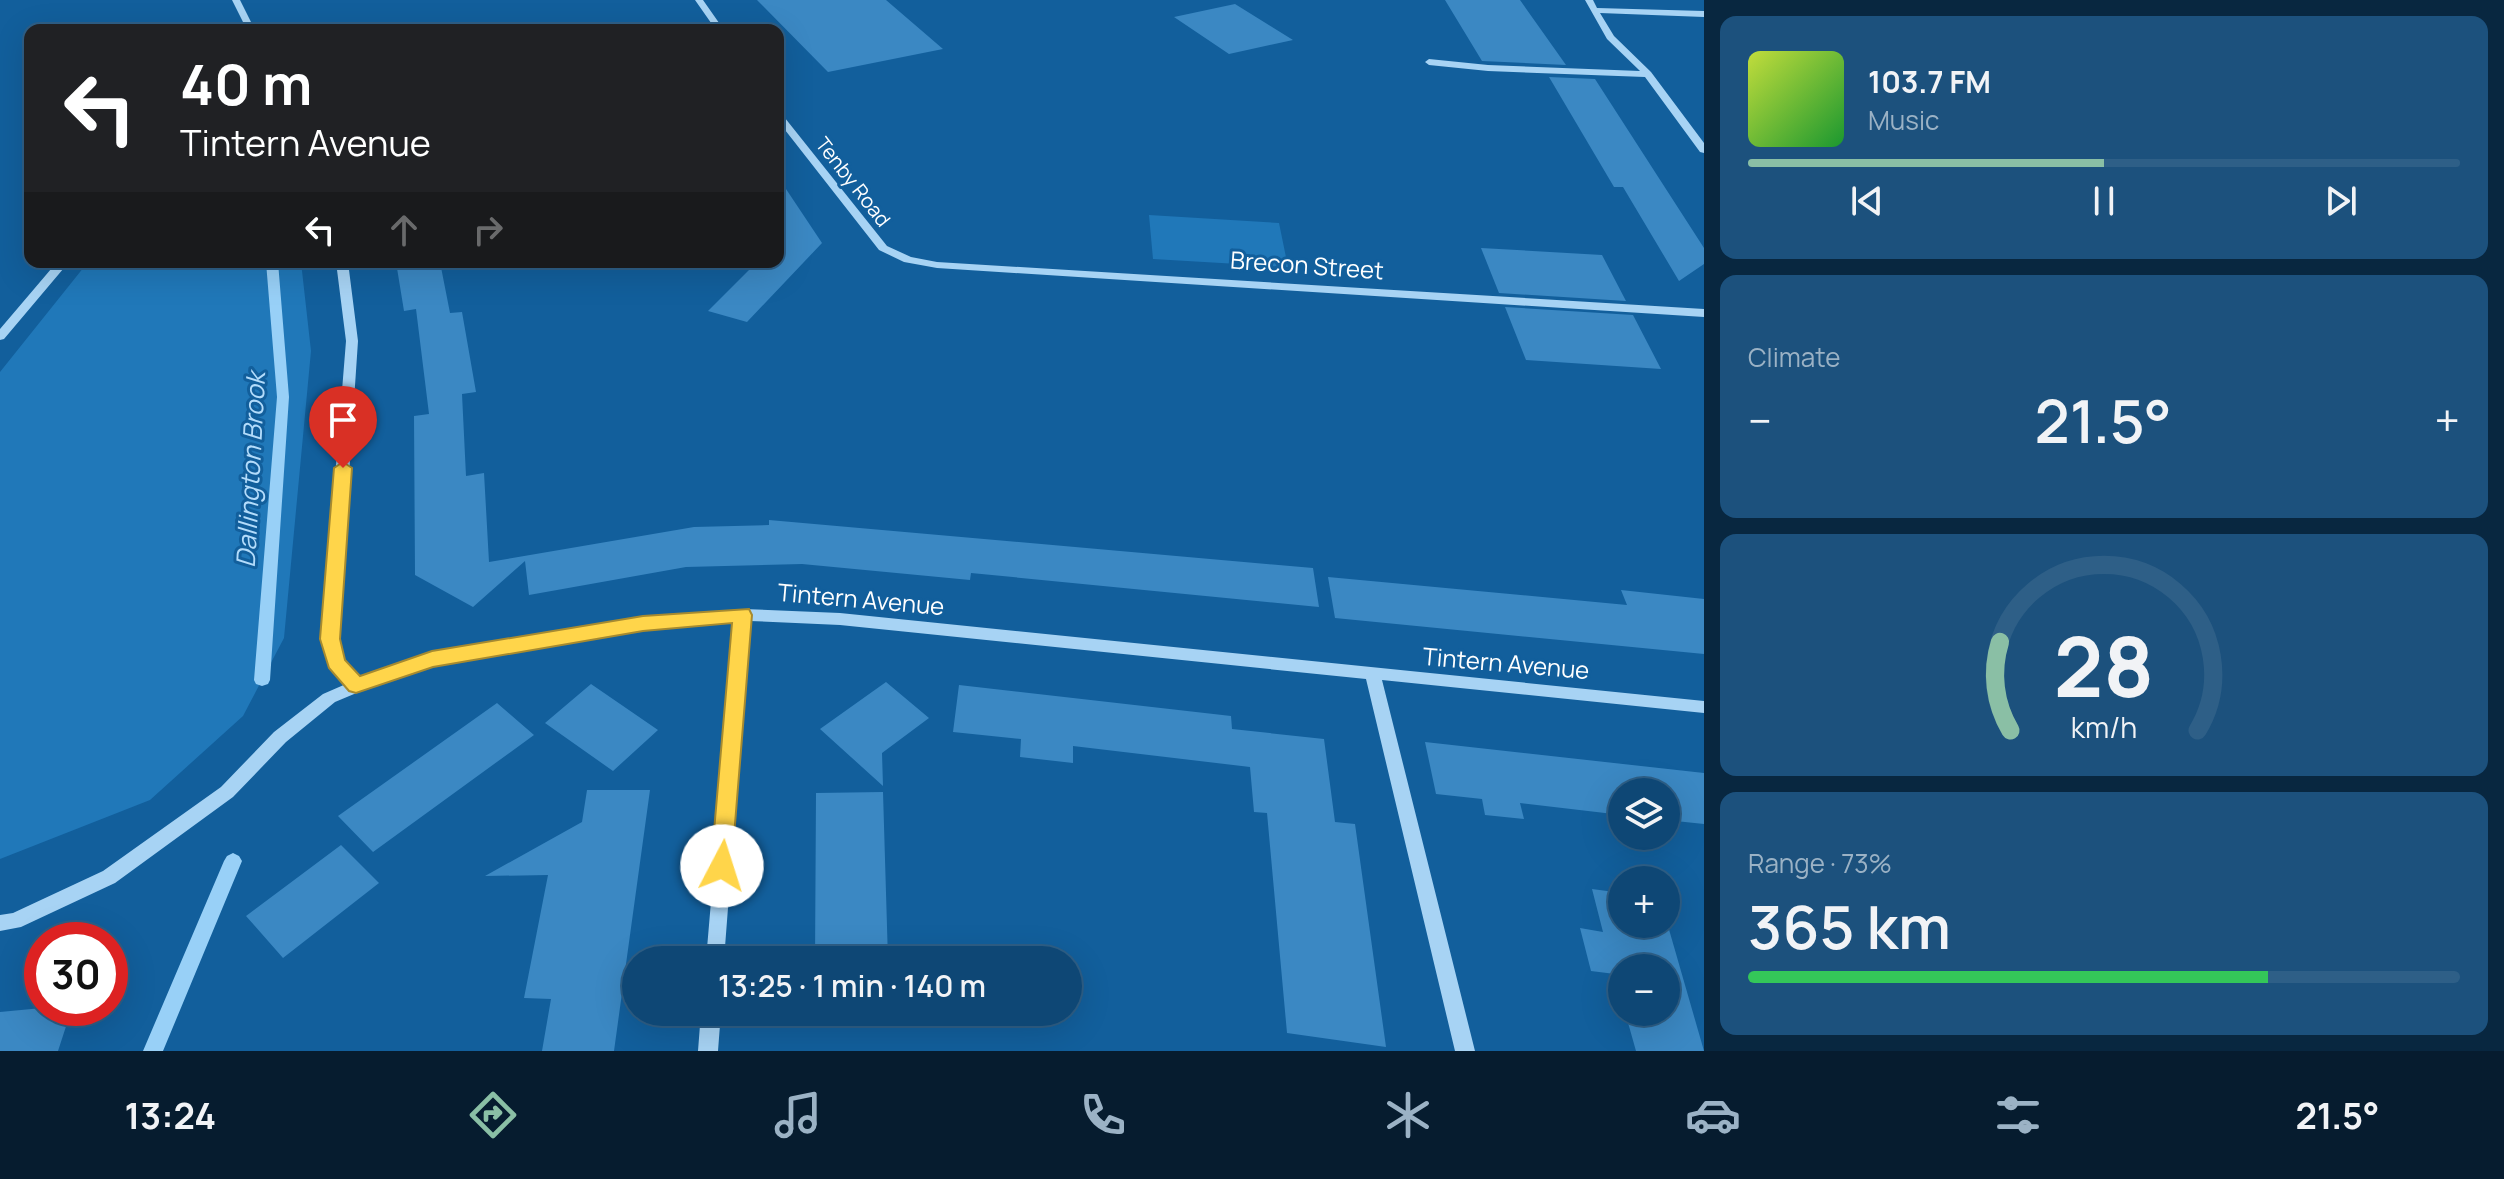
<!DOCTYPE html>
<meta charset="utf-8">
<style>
body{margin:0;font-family:Manrope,sans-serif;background:#1c517d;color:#f1f3f6;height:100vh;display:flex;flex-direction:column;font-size:30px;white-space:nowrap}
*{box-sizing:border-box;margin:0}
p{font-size:26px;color:#9bb2c5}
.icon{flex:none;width:44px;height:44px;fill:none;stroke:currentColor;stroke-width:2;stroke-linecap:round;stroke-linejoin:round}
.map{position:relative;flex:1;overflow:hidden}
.panel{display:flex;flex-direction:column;gap:16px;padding:16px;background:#082740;width:800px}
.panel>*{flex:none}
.top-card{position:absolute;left:24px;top:24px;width:760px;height:244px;border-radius:16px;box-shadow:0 8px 32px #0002,0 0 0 2px #2e5f87;background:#202124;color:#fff;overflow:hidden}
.controls{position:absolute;left:1608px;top:778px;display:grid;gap:16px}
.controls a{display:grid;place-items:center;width:72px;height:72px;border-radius:50%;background:#0e4775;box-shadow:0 8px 32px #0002,0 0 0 2px #2e5f87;font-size:40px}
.speed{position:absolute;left:24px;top:922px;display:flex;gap:16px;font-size:40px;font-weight:700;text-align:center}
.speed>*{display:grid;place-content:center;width:104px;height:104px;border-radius:50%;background:#0e4775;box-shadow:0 8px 32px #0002,0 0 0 2px #2e5f87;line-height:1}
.speed .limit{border:12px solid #d22;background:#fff;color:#111}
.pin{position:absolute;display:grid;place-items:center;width:68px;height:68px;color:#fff;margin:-82px -34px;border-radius:50% 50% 50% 0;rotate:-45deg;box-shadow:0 0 8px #0007}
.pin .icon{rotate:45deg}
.me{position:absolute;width:88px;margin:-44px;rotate:5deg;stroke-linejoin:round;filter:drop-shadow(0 0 6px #0008)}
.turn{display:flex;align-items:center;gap:28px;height:168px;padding:0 24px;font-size:36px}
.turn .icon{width:104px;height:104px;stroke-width:2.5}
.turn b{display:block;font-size:56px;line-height:68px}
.lanes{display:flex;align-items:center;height:76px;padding:0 24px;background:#0003;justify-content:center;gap:40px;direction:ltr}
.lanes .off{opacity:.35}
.big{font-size:60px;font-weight:600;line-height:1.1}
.panel .widget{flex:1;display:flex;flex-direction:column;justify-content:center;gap:12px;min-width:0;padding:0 28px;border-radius:16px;background:#1c517d}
.panel .dial{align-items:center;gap:0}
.dial svg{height:208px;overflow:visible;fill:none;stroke:#2e5f87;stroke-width:7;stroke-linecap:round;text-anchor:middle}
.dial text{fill:#f1f3f6;stroke:none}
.song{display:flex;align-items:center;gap:24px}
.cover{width:96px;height:96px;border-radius:12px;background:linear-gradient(135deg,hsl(70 70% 55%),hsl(130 70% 35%))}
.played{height:8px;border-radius:4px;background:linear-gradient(90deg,#8abfa5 50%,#2e5f87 50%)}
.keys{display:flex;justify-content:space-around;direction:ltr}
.heat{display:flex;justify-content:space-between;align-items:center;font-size:44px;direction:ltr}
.charge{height:12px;border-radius:6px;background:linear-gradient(90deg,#34c759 73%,#2e5f87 0)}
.trip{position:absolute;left:622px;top:946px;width:460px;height:80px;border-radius:40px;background:#0e4775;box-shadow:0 8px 32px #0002,0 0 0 2px #2e5f87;font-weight:600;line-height:80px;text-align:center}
.tabs{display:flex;height:128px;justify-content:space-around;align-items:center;background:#061c2f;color:#9bb2c5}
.tabs .icon{width:56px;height:56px}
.tabs .active{color:#8abfa5}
.tabs b{font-size:36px;color:#f1f3f6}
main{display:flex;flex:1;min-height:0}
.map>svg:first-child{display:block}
.green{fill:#2078b9}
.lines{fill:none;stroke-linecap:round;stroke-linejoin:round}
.stream{fill:#98d0f7;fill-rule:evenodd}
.building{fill:#3b88c3}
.minor{fill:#a7d3f4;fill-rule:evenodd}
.route{fill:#ffd54a;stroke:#a68a30;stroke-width:2}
.labels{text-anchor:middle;stroke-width:6;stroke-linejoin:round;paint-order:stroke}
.far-street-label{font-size:20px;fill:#fff;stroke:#125f9c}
.street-label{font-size:24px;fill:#fff;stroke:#125f9c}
.water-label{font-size:26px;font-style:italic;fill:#b3dcfb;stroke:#125f9c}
</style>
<main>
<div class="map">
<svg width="1704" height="1051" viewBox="0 0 1704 1051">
<rect width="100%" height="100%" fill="#125f9c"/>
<path class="green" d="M1149 215 1279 223 1288 267 1153 259Z
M88 262H301L311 351 284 638 243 716 150 800 0 859V372Z"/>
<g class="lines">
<path class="stream" d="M266 262H278L289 397 270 680 268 684 262 686 256 684 254 680 277 397Z
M233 853 239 856 242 861 163 1051H143L224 861 227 856Z"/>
</g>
<path class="building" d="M757 0H886L943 49 828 72Z
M1445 0H1520L1566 65 1482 61Z
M1235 4 1293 40 1229 54 1174 17Z
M1549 77 1595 79 1704 248V264L1679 281 1623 187H1614Z
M778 177 822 243 747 322 708 311 757 262H778Z
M1481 248 1602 255 1626 301 1499 293Z
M396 262H440L450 313 462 312 476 392 462 394 466 476 484 473 489 562 694 527 769 525V520L1313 568 1319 607 971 573 970 580 802 564 686 567 529 595 525 561 473 607 415 575 414 416 429 414 416 309 404 311Z
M1505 307 1633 315 1661 369 1526 360Z
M1328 577 1627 605 1621 590 1704 599V654L1335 618Z
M886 682 929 718 882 753 883 786 820 729Z
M591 684 658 730 613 771 545 723Z
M959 685 1231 716 1232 729 1324 739 1335 822 1355 824 1386 1047 1287 1033 1267 813 1254 812 1250 767 1073 746V763L1020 757 1021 739 953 732Z
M497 703 534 735 373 852 338 816Z
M1425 742 1704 773V824L1666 820V792H1622V815L1520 803 1524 819 1485 815 1482 799 1436 794Z
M587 790H650L614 1051H542L551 999 524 998 548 875 485 876 582 822Z
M883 792 888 960H815L816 793Z
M341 845 379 883 283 958 246 916Z
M1592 889 1622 893V924H1666V919L1704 1051H1636L1625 1012H1666V968H1622V1000L1615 974 1591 971 1580 928 1603 932Z
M42 1008H72L58 1051H0V1012Z"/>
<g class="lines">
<path class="minor" d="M232 0H240L255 30H247Z
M695 0H703L724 30H716Z
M1585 0H1593L1597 8 1704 11V17L1600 13 1614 36 1651 72 1704 143V153L1700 152 1645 77 1488 71 1429 65 1425 62 1429 59 1488 65 1640 71 1607 39Z
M778 112 781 113 887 246 911 257 937 262 1704 309V317L937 268 904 262 879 250 778 121Z
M57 262H69L4 339 0 340V329Z
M336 262H348L358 341 338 639 343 661 359 678 386 667 432 653 643 618 743 609 840 613 1704 701V713L1382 680 1475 1051H1455L1366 679 840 625 750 621 724 960H706L735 621 643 630 432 665 397 676 335 702 286 742 233 797 115 883 21 927 0 931V915L13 913 103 871 221 787 274 732 323 694 346 684 328 663 322 639 346 341Z
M701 1012H721L718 1051H698Z"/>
</g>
<path class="route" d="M343 462 352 468 340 639 345 660 360 676 432 651 643 616 749 609 752 615 731 873 722 876 714 873 711 866 732 623 643 631 433 667 356 693 349 691 329 668 320 639 334 468Z"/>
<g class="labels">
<g class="far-street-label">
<text transform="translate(853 182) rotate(52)" y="7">Tenby Road</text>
</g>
<g class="street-label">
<text transform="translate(1307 266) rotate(4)" y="8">Brecon Street</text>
<text transform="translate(861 600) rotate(5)" y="8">Tintern Avenue</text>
<text transform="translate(1506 664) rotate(5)" y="8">Tintern Avenue</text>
</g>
<g class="water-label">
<text transform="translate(251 470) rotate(-87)" y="9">Dallington Brook</text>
</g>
</g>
</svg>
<div class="controls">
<a><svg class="icon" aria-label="layers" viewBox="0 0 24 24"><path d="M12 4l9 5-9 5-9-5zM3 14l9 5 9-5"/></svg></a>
<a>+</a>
<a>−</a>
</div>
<div class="speed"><div class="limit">30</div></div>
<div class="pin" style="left:343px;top:468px;background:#d93025"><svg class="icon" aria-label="arrive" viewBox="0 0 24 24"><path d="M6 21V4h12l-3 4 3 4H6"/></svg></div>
<svg class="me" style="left:722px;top:866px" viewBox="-20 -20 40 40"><circle r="19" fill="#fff"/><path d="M0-13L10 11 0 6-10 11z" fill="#ffd54a"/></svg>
<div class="trip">13:25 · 1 min · 140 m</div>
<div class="top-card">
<div class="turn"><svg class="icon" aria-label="left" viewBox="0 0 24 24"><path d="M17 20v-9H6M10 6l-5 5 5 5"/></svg><div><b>40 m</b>Tintern Avenue</div></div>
<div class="lanes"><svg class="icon" aria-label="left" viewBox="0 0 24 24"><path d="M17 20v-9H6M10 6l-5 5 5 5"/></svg><svg class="icon off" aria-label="ahead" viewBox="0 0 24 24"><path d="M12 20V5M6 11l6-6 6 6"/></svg><svg class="icon off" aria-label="right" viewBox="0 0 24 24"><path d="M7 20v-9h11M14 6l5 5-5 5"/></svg></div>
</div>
</div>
<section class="panel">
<div class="widget">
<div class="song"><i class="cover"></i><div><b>103.7 FM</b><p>Music</p></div></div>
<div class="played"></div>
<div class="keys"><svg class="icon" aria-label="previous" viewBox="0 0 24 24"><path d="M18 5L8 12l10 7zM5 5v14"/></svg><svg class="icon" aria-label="pause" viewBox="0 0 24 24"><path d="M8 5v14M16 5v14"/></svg><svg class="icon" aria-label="next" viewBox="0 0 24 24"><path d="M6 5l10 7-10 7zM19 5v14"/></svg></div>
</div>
<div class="widget"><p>Climate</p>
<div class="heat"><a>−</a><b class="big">21.5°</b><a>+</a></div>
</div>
<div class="widget dial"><svg viewBox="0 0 100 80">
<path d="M14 69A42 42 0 1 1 86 69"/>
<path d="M14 69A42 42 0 0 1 10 35" stroke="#8abfa5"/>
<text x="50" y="56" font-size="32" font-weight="700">28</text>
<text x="50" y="72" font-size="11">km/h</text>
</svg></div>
<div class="widget"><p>Range · 73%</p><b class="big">365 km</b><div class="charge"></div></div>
</section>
</main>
<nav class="tabs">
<b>13:24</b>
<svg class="icon active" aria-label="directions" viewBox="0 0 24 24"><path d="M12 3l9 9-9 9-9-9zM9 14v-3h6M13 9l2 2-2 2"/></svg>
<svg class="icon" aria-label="music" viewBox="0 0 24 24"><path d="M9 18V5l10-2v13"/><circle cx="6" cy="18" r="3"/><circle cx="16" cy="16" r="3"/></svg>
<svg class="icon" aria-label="phone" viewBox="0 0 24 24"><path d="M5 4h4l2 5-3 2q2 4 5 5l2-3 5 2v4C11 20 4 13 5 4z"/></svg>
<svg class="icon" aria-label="climate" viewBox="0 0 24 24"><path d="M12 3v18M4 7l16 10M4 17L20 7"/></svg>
<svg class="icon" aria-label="car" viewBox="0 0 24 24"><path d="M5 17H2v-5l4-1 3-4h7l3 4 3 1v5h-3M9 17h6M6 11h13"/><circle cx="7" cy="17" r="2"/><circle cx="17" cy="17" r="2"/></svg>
<svg class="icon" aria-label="filters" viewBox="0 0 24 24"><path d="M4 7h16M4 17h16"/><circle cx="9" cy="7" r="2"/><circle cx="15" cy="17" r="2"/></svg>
<b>21.5°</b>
</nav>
